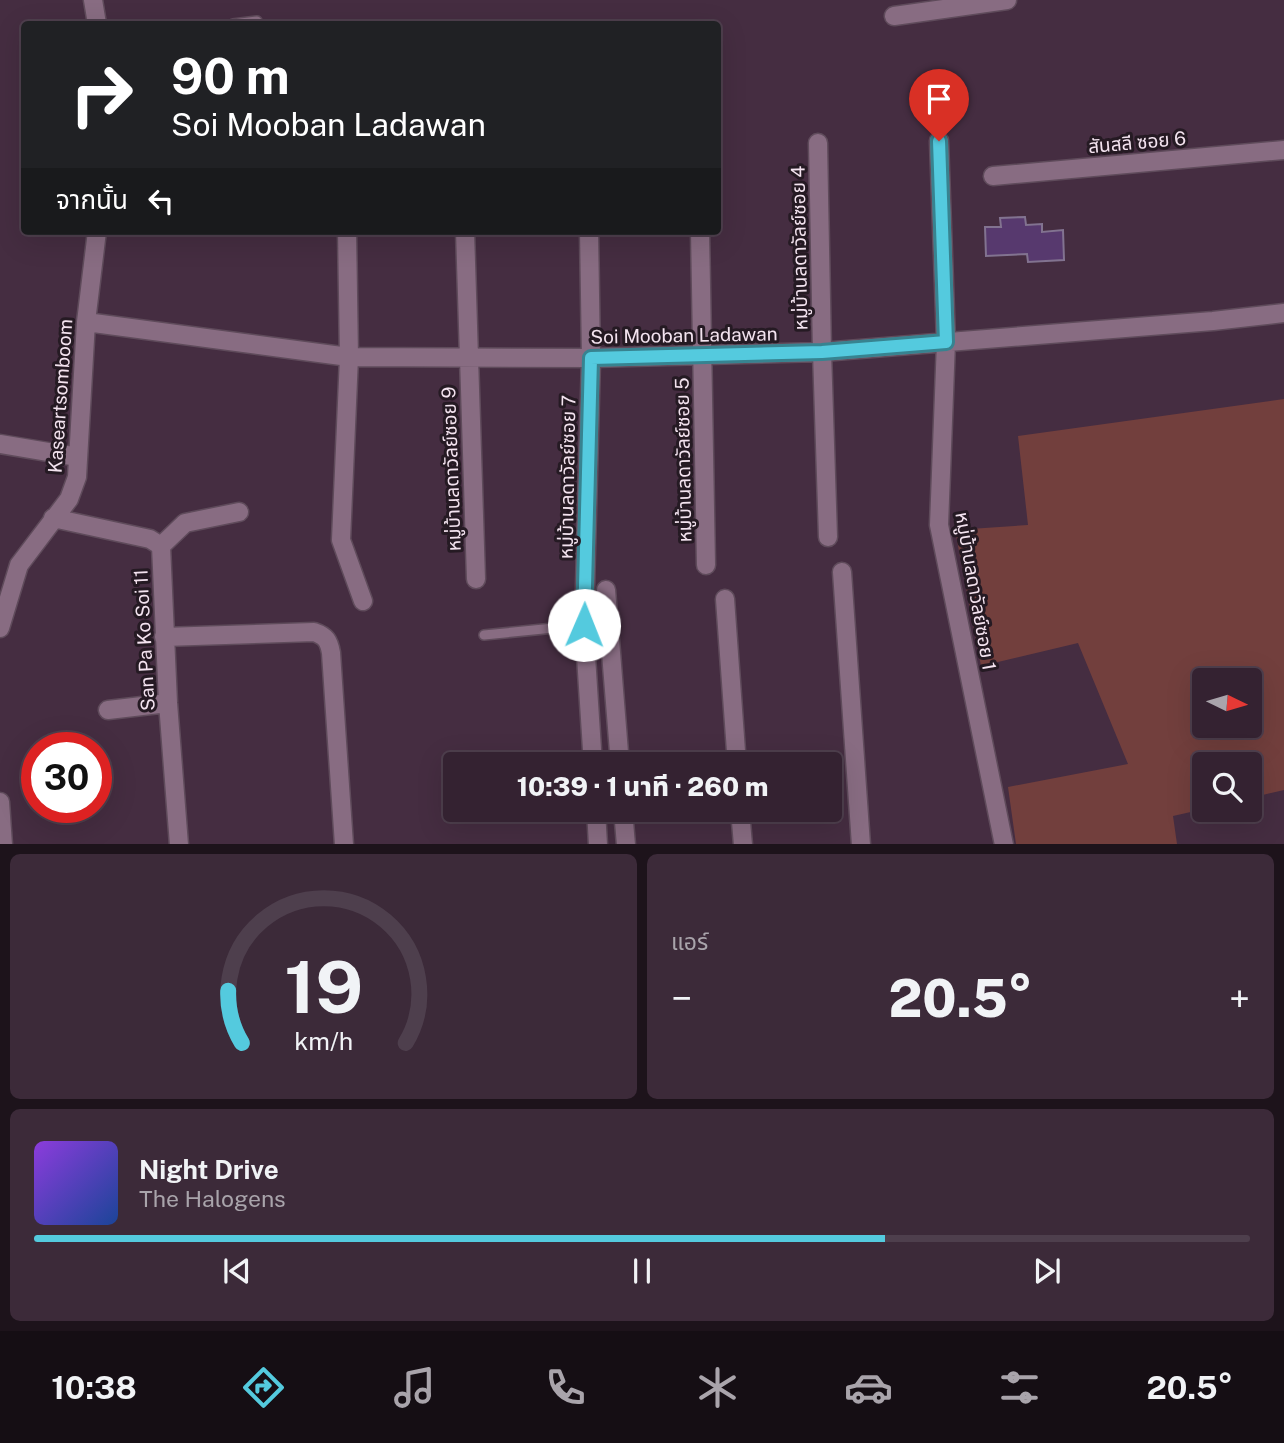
<!DOCTYPE html>
<html lang="th">
<meta charset="utf-8">
<style>
body{margin:0;font-family:"Public Sans","Noto Sans Thai",sans-serif;background:#3c2a39;color:#f1f3f6;height:100vh;display:flex;flex-direction:column;font-size:26px;white-space:nowrap}
*{box-sizing:border-box;margin:0}
p{font-size:23px;color:#a9a4ab}
.icon{flex:none;width:38px;height:38px;fill:none;stroke:currentColor;stroke-width:2;stroke-linecap:round;stroke-linejoin:round}
.map{position:relative;height:844px;overflow:hidden}
.panel{display:flex;flex-direction:column;gap:10px;padding:10px;background:#1d131b;flex:1}
.panel>*{flex:none}
.hud{position:absolute;left:21px;top:21px;width:700px;height:214px;border-radius:7px;box-shadow:0 7px 28px #0002,0 0 0 2px #4e3f4d;background:#202124;color:#fff;overflow:hidden}
.needle{width:46px;rotate:95deg}
.buttons{position:absolute;left:1192px;top:668px;display:grid;gap:14px}
.buttons a{display:grid;place-items:center;width:70px;height:70px;border-radius:7px;background:#342231;box-shadow:0 7px 28px #0002,0 0 0 2px #4e3f4d;font-size:35px}
.speed{position:absolute;left:21px;top:732px;display:flex;gap:14px;font-size:35px;font-weight:700;text-align:center}
.speed>*{display:grid;place-content:center;width:91px;height:91px;border-radius:50%;background:#342231;box-shadow:0 7px 28px #0002,0 0 0 2px #4e3f4d;line-height:1}
.speed .limit{border:10px solid #d22;background:#fff;color:#111}
.pin{position:absolute;display:grid;place-items:center;width:60px;height:60px;color:#fff;margin:-72px -30px;border-radius:50% 50% 50% 0;rotate:-45deg;box-shadow:0 0 7px #0007}
.pin .icon{rotate:45deg}
.me{position:absolute;width:77px;margin:-38px;rotate:1deg;stroke-linejoin:round;filter:drop-shadow(0 0 5px #0008)}
.turn{display:flex;align-items:center;gap:24px;height:147px;padding:0 35px;font-size:32px}
.turn .icon{width:91px;height:91px;stroke-width:2.5}
.turn b{display:block;font-size:49px;line-height:60px}
.then{display:flex;align-items:center;height:66px;padding:0 35px;background:#0003;gap:14px;font-size:26px}
.big{font-size:52px;font-weight:800;line-height:1.1}
.panel .card{flex:1;display:flex;flex-direction:column;justify-content:center;gap:10px;min-width:0;padding:0 24px;border-radius:10px;background:#3c2a39}
.panel .dial{align-items:center;gap:0}
.dial svg{height:182px;overflow:visible;fill:none;stroke:#4e3f4d;stroke-width:7;stroke-linecap:round;text-anchor:middle}
.dial text{fill:#f1f3f6;stroke:none}
.song{display:flex;align-items:center;gap:21px}
.cover{width:84px;height:84px;border-radius:10px;background:linear-gradient(135deg,hsl(270 70% 55%),hsl(220 70% 35%))}
.played{height:7px;border-radius:4px;background:linear-gradient(90deg,#54cade 70%,#4e3f4d 70%)}
.keys{display:flex;justify-content:space-around;direction:ltr}
.heat{display:flex;justify-content:space-between;align-items:center;font-size:38px;direction:ltr}
.panel .tiles{flex:1;display:grid;gap:10px;grid-template-columns:1fr 1fr}
.card:last-child{grid-column:span 2}
.trip{position:absolute;left:443px;top:752px;width:399px;height:70px;border-radius:7px;background:#342231;box-shadow:0 7px 28px #0002,0 0 0 2px #4e3f4d;font-weight:800;line-height:70px;text-align:center}
.tabs{display:flex;height:112px;justify-content:space-around;align-items:center;background:#150e14;color:#a9a4ab}
.tabs .icon{width:49px;height:49px}
.tabs .active{color:#54cade}
.tabs b{font-size:32px;color:#f1f3f6}
.map>svg:first-child{display:block}
.green{fill:#723f3d;fill-rule:evenodd}
.building{fill:#57396e;stroke:#827390;stroke-width:2}
.lines{fill:none;stroke-linecap:round;stroke-linejoin:round}
.service-casing{stroke:#5f4b5b;stroke-width:12}
.minor-casing{stroke:#5f4b5b;stroke-width:21}
.service{stroke:#886c82;stroke-width:9}
.minor{stroke:#886c82;stroke-width:18}
.route-casing{stroke:#378390;stroke-width:18}
.route{stroke:#54cade;stroke-width:12}
.labels{text-anchor:middle;stroke-width:6;stroke-linejoin:round;paint-order:stroke}
.street-label{font-size:19px;fill:#f3e3ef;stroke:#251a23}
</style>
<div class="map">
<svg width="1284" height="845" viewBox="0 0 1284 845">
<rect width="100%" height="100%" fill="#452d41"/>
<path class="green" d="M1284 399V790L1250 798V765H1204V809L1173 816 1177 844H1016L1008 787 1128 764 1078 643 981 666 955 530 1028 525 1018 436ZM1204 681H1250V726H1204Z"/>
<path class="building" d="M1025 217 1026 225 1042 224V232L1063 230 1064 260 1028 262 1027 254 986 256 985 227H1001L1000 218Z"/>
<g class="lines">
<g class="service-casing">
<path id="service" d="M233 24 257 21
M484 635 584 625"/>
</g>
<g class="minor-casing">
<path id="minor" d="M93 0 97 24
M894 16 1007 0
M939 141 946 342 939 525 1004 845
M818 143 822 352 828 537
M993 176 1284 150
M347 231 349 357 341 540 363 601
M465 231 476 579
M589 231 591 358 584 625 593 765
M700 231 706 565
M86 322 349 357 591 358 822 352 1213 321 1284 313
M0 444 78 457
M53 518 150 539 161 546 168 703 179 845
M161 546 185 523 239 512
M842 572 861 845
M606 590 620 765
M725 599 737 765
M0 628 19 565 69 499 77 477 86 322 97 231
M164 637 314 632C326 636 329 641 331 653L344 845
M108 710 168 703
M0 802 3 845
M596 810 598 845
M623 810 626 845
M740 810 743 845"/>
</g>
<use href="#service" class="service"/>
<use href="#minor" class="minor"/>
</g>
<g class="lines">
<g class="route-casing">
<path id="route" d="M584 625 591 358 822 352 946 342 939 141"/>
</g>
<use href="#route" class="route"/>
</g>
<g class="labels">
<g class="street-label">
<text transform="translate(1137 142) rotate(-5)" y="7">สันสลี ซอย 6</text>
<text transform="translate(799 248) rotate(-91)" y="7">หมู่บ้านลดาวัลย์ซอย 4</text>
<text transform="translate(684 335) rotate(-1)" y="7">Soi Mooban Ladawan</text>
<text transform="translate(60 396) rotate(-86)" y="7">Kaseartsomboom</text>
<text transform="translate(683 460) rotate(-91)" y="7">หมู่บ้านลดาวัลย์ซอย 5</text>
<text transform="translate(451 469) rotate(-92)" y="7">หมู่บ้านลดาวัลย์ซอย 9</text>
<text transform="translate(567 477) rotate(-89)" y="7">หมู่บ้านลดาวัลย์ซอย 7</text>
<text transform="translate(976 591) rotate(80)" y="7">หมู่บ้านลดาวัลย์ซอย 1</text>
<text transform="translate(144 640) rotate(-93)" y="7">San Pa Ko Soi 11</text>
</g>
</g>
</svg>
<div class="buttons">
<a><svg class="needle" viewBox="-14 -14 28 28"><path d="M0-13l5 13h-10z" fill="#e53935"/><path d="M0 13l5-13h-10z" fill="#a9a4ab"/></svg></a>
<a><svg class="icon" aria-label="search" viewBox="0 0 24 24"><circle cx="10" cy="10" r="6"/><path d="M15 15l6 6"/></svg></a>
</div>
<div class="speed"><div class="limit">30</div></div>
<div class="pin" style="left:939px;top:141px;background:#d93025"><svg class="icon" aria-label="arrive" viewBox="0 0 24 24"><path d="M6 21V4h12l-3 4 3 4H6"/></svg></div>
<svg class="me" style="left:584px;top:625px" viewBox="-20 -20 40 40"><circle r="19" fill="#fff"/><path d="M0-13L10 11 0 6-10 11z" fill="#54cade"/></svg>
<div class="trip">10:39 · 1 นาที · 260 m</div>
<div class="hud">
<div class="turn"><svg class="icon" aria-label="right" viewBox="0 0 24 24"><path d="M7 20v-9h11M14 6l5 5-5 5"/></svg><div><b>90 m</b>Soi Mooban Ladawan</div></div>
<div class="then">จากนั้น<svg class="icon" aria-label="left" viewBox="0 0 24 24"><path d="M17 20v-9H6M10 6l-5 5 5 5"/></svg></div>
</div>
</div>
<section class="panel">
<div class="tiles">
<div class="card dial"><svg viewBox="0 0 100 80">
<path d="M14 69A42 42 0 1 1 86 69"/>
<path d="M14 69A42 42 0 0 1 8 46" stroke="#54cade"/>
<text x="50" y="56" font-size="32" font-weight="700">19</text>
<text x="50" y="72" font-size="11">km/h</text>
</svg></div>
<div class="card"><p>แอร์</p>
<div class="heat"><a>−</a><b class="big">20.5°</b><a>+</a></div>
</div>
<div class="card">
<div class="song"><i class="cover"></i><div><b>Night Drive</b><p>The Halogens</p></div></div>
<div class="played"></div>
<div class="keys"><svg class="icon" aria-label="previous" viewBox="0 0 24 24"><path d="M18 5L8 12l10 7zM5 5v14"/></svg><svg class="icon" aria-label="pause" viewBox="0 0 24 24"><path d="M8 5v14M16 5v14"/></svg><svg class="icon" aria-label="next" viewBox="0 0 24 24"><path d="M6 5l10 7-10 7zM19 5v14"/></svg></div>
</div>
</div>
</section>
<nav class="tabs">
<b>10:38</b>
<svg class="icon active" aria-label="directions" viewBox="0 0 24 24"><path d="M12 3l9 9-9 9-9-9zM9 14v-3h6M13 9l2 2-2 2"/></svg>
<svg class="icon" aria-label="music" viewBox="0 0 24 24"><path d="M9 18V5l10-2v13"/><circle cx="6" cy="18" r="3"/><circle cx="16" cy="16" r="3"/></svg>
<svg class="icon" aria-label="phone" viewBox="0 0 24 24"><path d="M5 4h4l2 5-3 2q2 4 5 5l2-3 5 2v4C11 20 4 13 5 4z"/></svg>
<svg class="icon" aria-label="climate" viewBox="0 0 24 24"><path d="M12 3v18M4 7l16 10M4 17L20 7"/></svg>
<svg class="icon" aria-label="car" viewBox="0 0 24 24"><path d="M5 17H2v-5l4-1 3-4h7l3 4 3 1v5h-3M9 17h6M6 11h13"/><circle cx="7" cy="17" r="2"/><circle cx="17" cy="17" r="2"/></svg>
<svg class="icon" aria-label="filters" viewBox="0 0 24 24"><path d="M4 7h16M4 17h16"/><circle cx="9" cy="7" r="2"/><circle cx="15" cy="17" r="2"/></svg>
<b>20.5°</b>
</nav>
